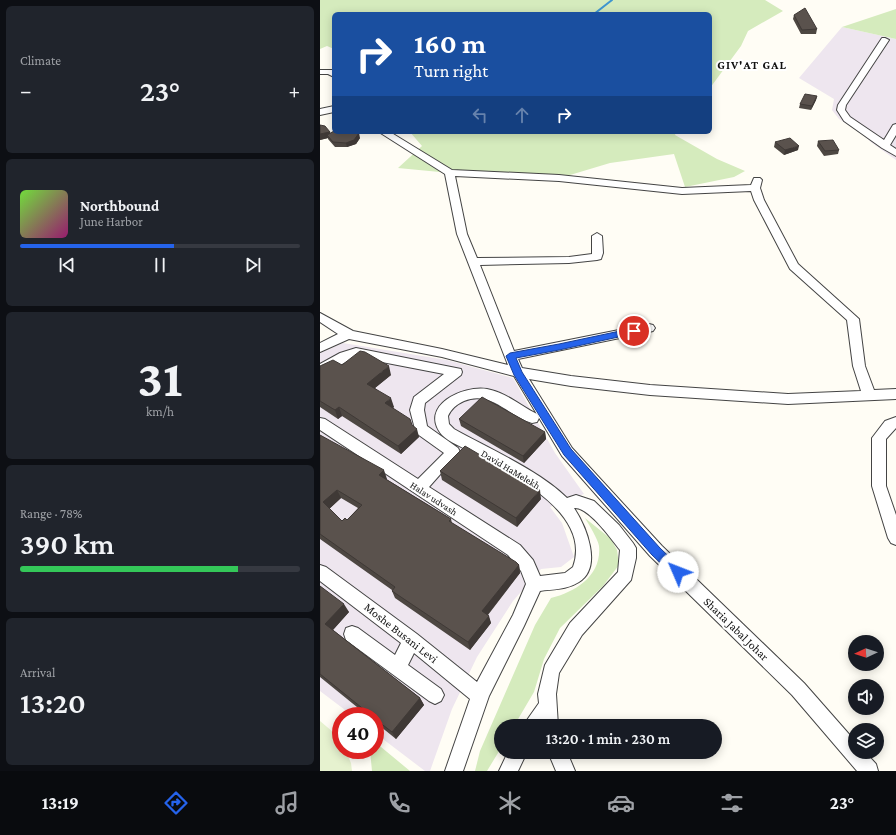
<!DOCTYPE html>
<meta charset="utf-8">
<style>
body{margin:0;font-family:"Crimson Pro",serif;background:#20242c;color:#f1f3f6;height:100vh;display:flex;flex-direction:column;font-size:15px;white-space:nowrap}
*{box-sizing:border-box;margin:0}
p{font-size:13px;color:#9ea1a6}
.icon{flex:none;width:22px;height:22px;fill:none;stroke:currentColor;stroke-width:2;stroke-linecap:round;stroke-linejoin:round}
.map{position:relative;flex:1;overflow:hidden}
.drawer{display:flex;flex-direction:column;gap:6px;padding:6px;background:#0d0f14;width:320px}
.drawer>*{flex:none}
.guide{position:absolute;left:12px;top:12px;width:380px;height:122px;border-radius:6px;box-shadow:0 2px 10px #0003;background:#1a4fa0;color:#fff;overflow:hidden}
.needle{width:26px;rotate:266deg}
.fabs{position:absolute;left:528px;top:635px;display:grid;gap:8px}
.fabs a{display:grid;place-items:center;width:36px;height:36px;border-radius:50%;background:#171b24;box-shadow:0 2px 10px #0003;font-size:20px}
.speed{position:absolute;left:12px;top:707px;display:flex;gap:8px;font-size:20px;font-weight:700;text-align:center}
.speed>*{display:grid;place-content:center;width:52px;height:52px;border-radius:50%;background:#171b24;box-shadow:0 2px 10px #0003;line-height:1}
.speed .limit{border:6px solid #d22;background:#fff;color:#111}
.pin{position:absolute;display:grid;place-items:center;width:34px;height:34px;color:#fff;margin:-17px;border:2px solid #fff;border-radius:50%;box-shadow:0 1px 4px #0007}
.me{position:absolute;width:44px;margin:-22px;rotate:314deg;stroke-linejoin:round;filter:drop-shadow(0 0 3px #0008)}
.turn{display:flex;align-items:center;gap:14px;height:84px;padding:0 16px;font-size:18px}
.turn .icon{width:52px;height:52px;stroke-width:2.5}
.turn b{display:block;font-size:28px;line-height:34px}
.lanes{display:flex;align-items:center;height:38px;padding:0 16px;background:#0003;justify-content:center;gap:20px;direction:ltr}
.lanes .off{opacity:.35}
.big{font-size:30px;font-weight:600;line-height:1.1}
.drawer .widget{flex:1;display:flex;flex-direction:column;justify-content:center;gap:6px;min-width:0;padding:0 14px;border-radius:6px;background:#20242c}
.drawer .dial{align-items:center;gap:0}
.dial b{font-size:52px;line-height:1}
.song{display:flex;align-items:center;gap:12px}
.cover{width:48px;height:48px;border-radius:6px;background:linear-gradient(135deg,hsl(100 70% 55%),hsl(320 70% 35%))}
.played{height:4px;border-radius:2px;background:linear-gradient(90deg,#2563eb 55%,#363941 55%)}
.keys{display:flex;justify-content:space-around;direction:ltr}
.heat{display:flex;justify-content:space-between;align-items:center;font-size:22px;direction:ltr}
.charge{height:6px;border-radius:3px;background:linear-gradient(90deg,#34c759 78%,#363941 0)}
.trip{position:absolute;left:174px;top:719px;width:228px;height:40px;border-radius:20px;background:#171b24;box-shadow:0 2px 10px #0003;font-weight:600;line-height:40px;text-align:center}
.dock{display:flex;height:64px;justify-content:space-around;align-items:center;background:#090b0e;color:#9ea1a6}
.dock .icon{width:28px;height:28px}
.dock .on{color:#2563eb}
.dock b{font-size:18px;color:#f1f3f6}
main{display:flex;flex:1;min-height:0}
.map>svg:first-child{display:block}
.industrial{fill:#eee6ef}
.green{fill:#d5ebbd}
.pitch{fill:#e6f2cf}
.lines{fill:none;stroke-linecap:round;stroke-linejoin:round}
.stream{stroke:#3f96cf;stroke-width:2}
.minor-casing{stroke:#444;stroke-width:2}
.minor{fill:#fff;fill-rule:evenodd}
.wall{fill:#4d4742;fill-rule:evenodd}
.shaded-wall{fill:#3f3936}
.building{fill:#5a524d;stroke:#3f3936;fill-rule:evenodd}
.route{fill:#2563eb;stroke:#184099}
.labels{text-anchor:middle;stroke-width:4;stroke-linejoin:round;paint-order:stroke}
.street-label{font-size:10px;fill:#111;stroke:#fff}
.far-district-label{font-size:12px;font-weight:bold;letter-spacing:1px;fill:#111;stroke:#fff}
.near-street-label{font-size:12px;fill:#111;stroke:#fff}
</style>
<main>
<section class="drawer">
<div class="widget"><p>Climate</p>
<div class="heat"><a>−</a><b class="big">23°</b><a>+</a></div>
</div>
<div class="widget">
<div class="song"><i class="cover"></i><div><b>Northbound</b><p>June Harbor</p></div></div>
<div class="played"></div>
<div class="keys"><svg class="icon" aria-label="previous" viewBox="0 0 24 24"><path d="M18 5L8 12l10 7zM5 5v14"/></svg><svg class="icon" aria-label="pause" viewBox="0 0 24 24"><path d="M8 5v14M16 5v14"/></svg><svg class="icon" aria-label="next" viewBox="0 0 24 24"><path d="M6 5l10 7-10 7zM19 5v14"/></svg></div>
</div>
<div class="widget dial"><b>31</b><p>km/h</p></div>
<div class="widget"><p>Range · 78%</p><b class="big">390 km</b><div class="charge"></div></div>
<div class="widget"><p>Arrival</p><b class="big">13:20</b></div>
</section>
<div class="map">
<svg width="576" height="771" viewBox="0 0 576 771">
<rect width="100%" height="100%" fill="#fffdf5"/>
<path class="industrial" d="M522 27 576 39V160L552 143 542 134 519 119 512 110 514 99 479 78Z
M23 343 127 360 193 378 235 453 264 494 230 507 242 523 254 557 241 567 221 569 193 601 157 657 132 709 110 771H105L55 733V716H33L0 691V353Z"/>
<path class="green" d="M0 0H445L463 11 428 31 421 46 390 88V14H14V49L7 46 0 49Z
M576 9V39L522 27Z
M90 132H356L355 135 397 159 425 171 414 177 365 187 354 154 290 163 250 175 130 173 78 168 102 146Z
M265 518 291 539 297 550 299 565 283 586 240 628 224 659 214 692 194 726H181V748L167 771H155L160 751 215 625 231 598C256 592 282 575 279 546 278 539 269 525 265 518Z
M55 742 90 771H52L50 750H55Z"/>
<path class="pitch" d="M0 721 20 738 21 750H25L31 763 32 771H0Z"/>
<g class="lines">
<path class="stream" d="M274 14 292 0"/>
<g class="minor-casing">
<path id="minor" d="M562 38H565L569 40 526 105 525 110 530 117 564 140 573 125 576 124V135L570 145 576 149V156L562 148 524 121 517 110 518 105Z
M0 70H13L14 77 8 74H0Z
M14 106V112L0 115V109Z
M59 132H70L132 170 239 175 362 188 431 185 434 178H440L442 180 440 188 444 200 478 264 539 319 545 366 554 390 576 389V399L468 404 330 395 251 386 209 379 252 448 342 546 484 683 535 741V752H545L556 764 558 771H537L472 695 330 556 242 456 194 376 122 357 29 339 0 352V343L18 334 0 322V313L33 331 122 349 188 365 137 234 125 174ZM135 176 239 181 362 194 431 191 434 200 470 269 527 320 533 366 541 391 468 394 330 385 251 376 202 368 198 359 329 332 333 331 335 328 333 325 329 324 194 351 160 265 249 263 277 260 281 259 283 253 282 236 277 233 272 236V254L249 257 157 258 147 234Z
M36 348 141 369 142 372 141 375 105 403 104 410 107 426 138 448 140 452 109 487 200 545 213 560 220 576 245 573 253 567C273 512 188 472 151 452 142 447 129 442 122 435 98 406 143 385 167 389 185 392 201 406 217 414L219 418 217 422 212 423C188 416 171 390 144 401 137 404 131 409 128 416L129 424 134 429C168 448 220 471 247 498L256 495 274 501 299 525 313 543 316 548V558L311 580 262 635 239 673 236 694 238 726H204L207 720 219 703 218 694 225 665 250 623 298 572 300 550C292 540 268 506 254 508 266 526 283 567 259 582 247 590 233 589 220 591L204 626 169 696 143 771H125L150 699 94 653 88 665 121 689 124 695 121 701 115 704 109 701 26 640 24 634 26 628 32 626 38 628 75 655 81 643 0 581V565L6 567 97 634 157 682 193 615 206 584 201 571 188 555 0 430V418L5 419 98 479 124 453 96 433 90 410 94 397 124 374 36 357 0 375V364L20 353Z
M576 417V428L566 439V486L576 515V545L571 543 568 538 552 486V438L565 421Z
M188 752H207L198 771H179Z
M228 752H247L255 771H236Z"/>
</g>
<use href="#minor" class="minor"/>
</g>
<path class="wall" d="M474 15 497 29 496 34H481L473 19Z
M497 96 496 100 491 110 479 108 480 104Z
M0 125 10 133 40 138 36 144 27 147H15L8 139V138L0 140Z
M498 141 519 150 518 154 504 156 497 146Z
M455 142 478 150 464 155 454 147Z
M22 365 71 375 55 388 74 407 73 408 92 425 99 437 81 454 22 416 18 419 0 407V366Z
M139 419 225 432 226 439 204 463 141 426Z
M0 435 67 479H66L131 519 132 523 199 565 200 573 168 615 171 623 150 650 75 598 72 591V590L0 539ZM21 498 38 508 27 520 22 521 9 509Z
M120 471 221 499 197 527 122 480Z
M0 586 29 612 13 630 100 698 104 705 76 739 55 722V716H48L0 677Z"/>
<path class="shaded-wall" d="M497 96 496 100 491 110 492 106Z
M10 132 11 137 7 135 8 138 0 140V134Z
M39 133 40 138 36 144 27 147 26 143Z
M479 146 478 150 464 155 465 150Z
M69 366 71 375 50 392 47 384Z
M71 398 74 407 68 412 65 403Z
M19 407 22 416 18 419 15 410Z
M97 429 99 437 81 454 78 446Z
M225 432 226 439 204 463 203 456Z
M64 470 67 479 62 483 59 475Z
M17 490 21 498 7 511 3 502Z
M220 490 221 499 197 527 196 518Z
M199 565 200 573 164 619 162 611Z
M24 604 29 612 11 632 5 624Z
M169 616 171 623 150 650 148 642Z
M100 698 104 705 76 739 72 732Z"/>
<path class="building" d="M485 8 497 29 482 30 474 15Z
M485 94 497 96 492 106 480 104Z
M0 125 5 126 10 132 0 134Z
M14 131V132H38L39 133 34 140 26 143 13 142 7 135Z
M470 138 479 146 465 150 455 142Z
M513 140 519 150 505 151 498 141Z
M40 351 45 352 69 366 47 384 71 398 65 403 90 419 92 425 97 429 78 446 19 407 15 410 0 401V366L13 360 22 365Z
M162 397 225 432 203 456 139 419Z
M0 435 64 470 59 475 131 519 129 521 196 562 199 565 162 611 169 616 148 642 72 591 75 587 0 534ZM17 490 42 505 27 520 25 518 22 521 3 502Z
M145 446 220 490 196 518 120 471Z
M0 586 24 604 5 624 100 698 72 732 55 719V716H52L0 674Z"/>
<path class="route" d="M314 328 318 331 317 333 239 350 196 358 202 372 251 449 340 548 362 569 363 572 362 576 358 577 354 576 332 555 244 455 194 375 186 356 190 353 239 344Z"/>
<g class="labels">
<g class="street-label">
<text transform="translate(191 469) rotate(31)" y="4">David HaMelekh</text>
<text transform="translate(114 498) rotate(33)" y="4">Halav udvash</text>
</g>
<g class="far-district-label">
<text x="432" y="69">GIV'AT GAL</text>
</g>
<g class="near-street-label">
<text transform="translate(416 629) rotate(44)" y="4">Sharia Jabal Johar</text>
<text transform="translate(81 633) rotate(38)" y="4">Moshe Busani Levi</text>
</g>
</g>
</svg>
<div class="fabs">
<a><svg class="needle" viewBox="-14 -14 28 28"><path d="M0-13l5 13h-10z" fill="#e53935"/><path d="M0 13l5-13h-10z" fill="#9ea1a6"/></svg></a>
<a><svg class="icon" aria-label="sound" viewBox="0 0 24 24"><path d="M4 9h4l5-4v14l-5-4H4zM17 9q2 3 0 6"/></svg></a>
<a><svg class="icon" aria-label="layers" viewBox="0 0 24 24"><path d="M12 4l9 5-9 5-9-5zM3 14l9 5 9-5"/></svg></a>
</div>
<div class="speed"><div class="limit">40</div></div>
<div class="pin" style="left:314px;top:331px;background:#d93025"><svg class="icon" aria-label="arrive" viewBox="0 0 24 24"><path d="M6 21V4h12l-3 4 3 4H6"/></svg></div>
<svg class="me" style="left:358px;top:572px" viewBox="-20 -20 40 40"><circle r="19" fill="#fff"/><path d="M0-13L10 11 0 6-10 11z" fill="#2563eb"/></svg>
<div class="trip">13:20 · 1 min · 230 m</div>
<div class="guide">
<div class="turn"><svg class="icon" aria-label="right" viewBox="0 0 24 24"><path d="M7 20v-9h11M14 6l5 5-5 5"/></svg><div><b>160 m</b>Turn right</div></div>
<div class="lanes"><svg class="icon off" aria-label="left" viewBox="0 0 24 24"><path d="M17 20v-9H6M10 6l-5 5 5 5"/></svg><svg class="icon off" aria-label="ahead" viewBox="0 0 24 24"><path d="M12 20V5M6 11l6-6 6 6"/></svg><svg class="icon" aria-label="right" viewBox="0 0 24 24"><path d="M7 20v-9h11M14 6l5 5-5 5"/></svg></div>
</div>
</div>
</main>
<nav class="dock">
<b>13:19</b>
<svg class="icon on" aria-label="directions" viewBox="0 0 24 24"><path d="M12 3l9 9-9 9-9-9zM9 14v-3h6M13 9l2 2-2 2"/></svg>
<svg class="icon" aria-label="music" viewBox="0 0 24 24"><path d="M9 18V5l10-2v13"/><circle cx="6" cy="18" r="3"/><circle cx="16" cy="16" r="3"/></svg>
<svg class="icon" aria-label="phone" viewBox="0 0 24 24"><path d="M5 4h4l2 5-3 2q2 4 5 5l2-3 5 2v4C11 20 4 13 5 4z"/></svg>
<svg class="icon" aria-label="climate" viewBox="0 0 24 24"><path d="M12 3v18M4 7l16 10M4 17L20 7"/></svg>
<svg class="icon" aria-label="car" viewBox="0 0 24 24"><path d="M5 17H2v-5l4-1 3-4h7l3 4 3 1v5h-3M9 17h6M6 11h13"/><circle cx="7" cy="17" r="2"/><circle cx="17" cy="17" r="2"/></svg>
<svg class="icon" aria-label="filters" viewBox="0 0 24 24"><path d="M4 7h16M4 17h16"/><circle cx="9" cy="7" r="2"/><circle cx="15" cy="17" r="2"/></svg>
<b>23°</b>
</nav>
